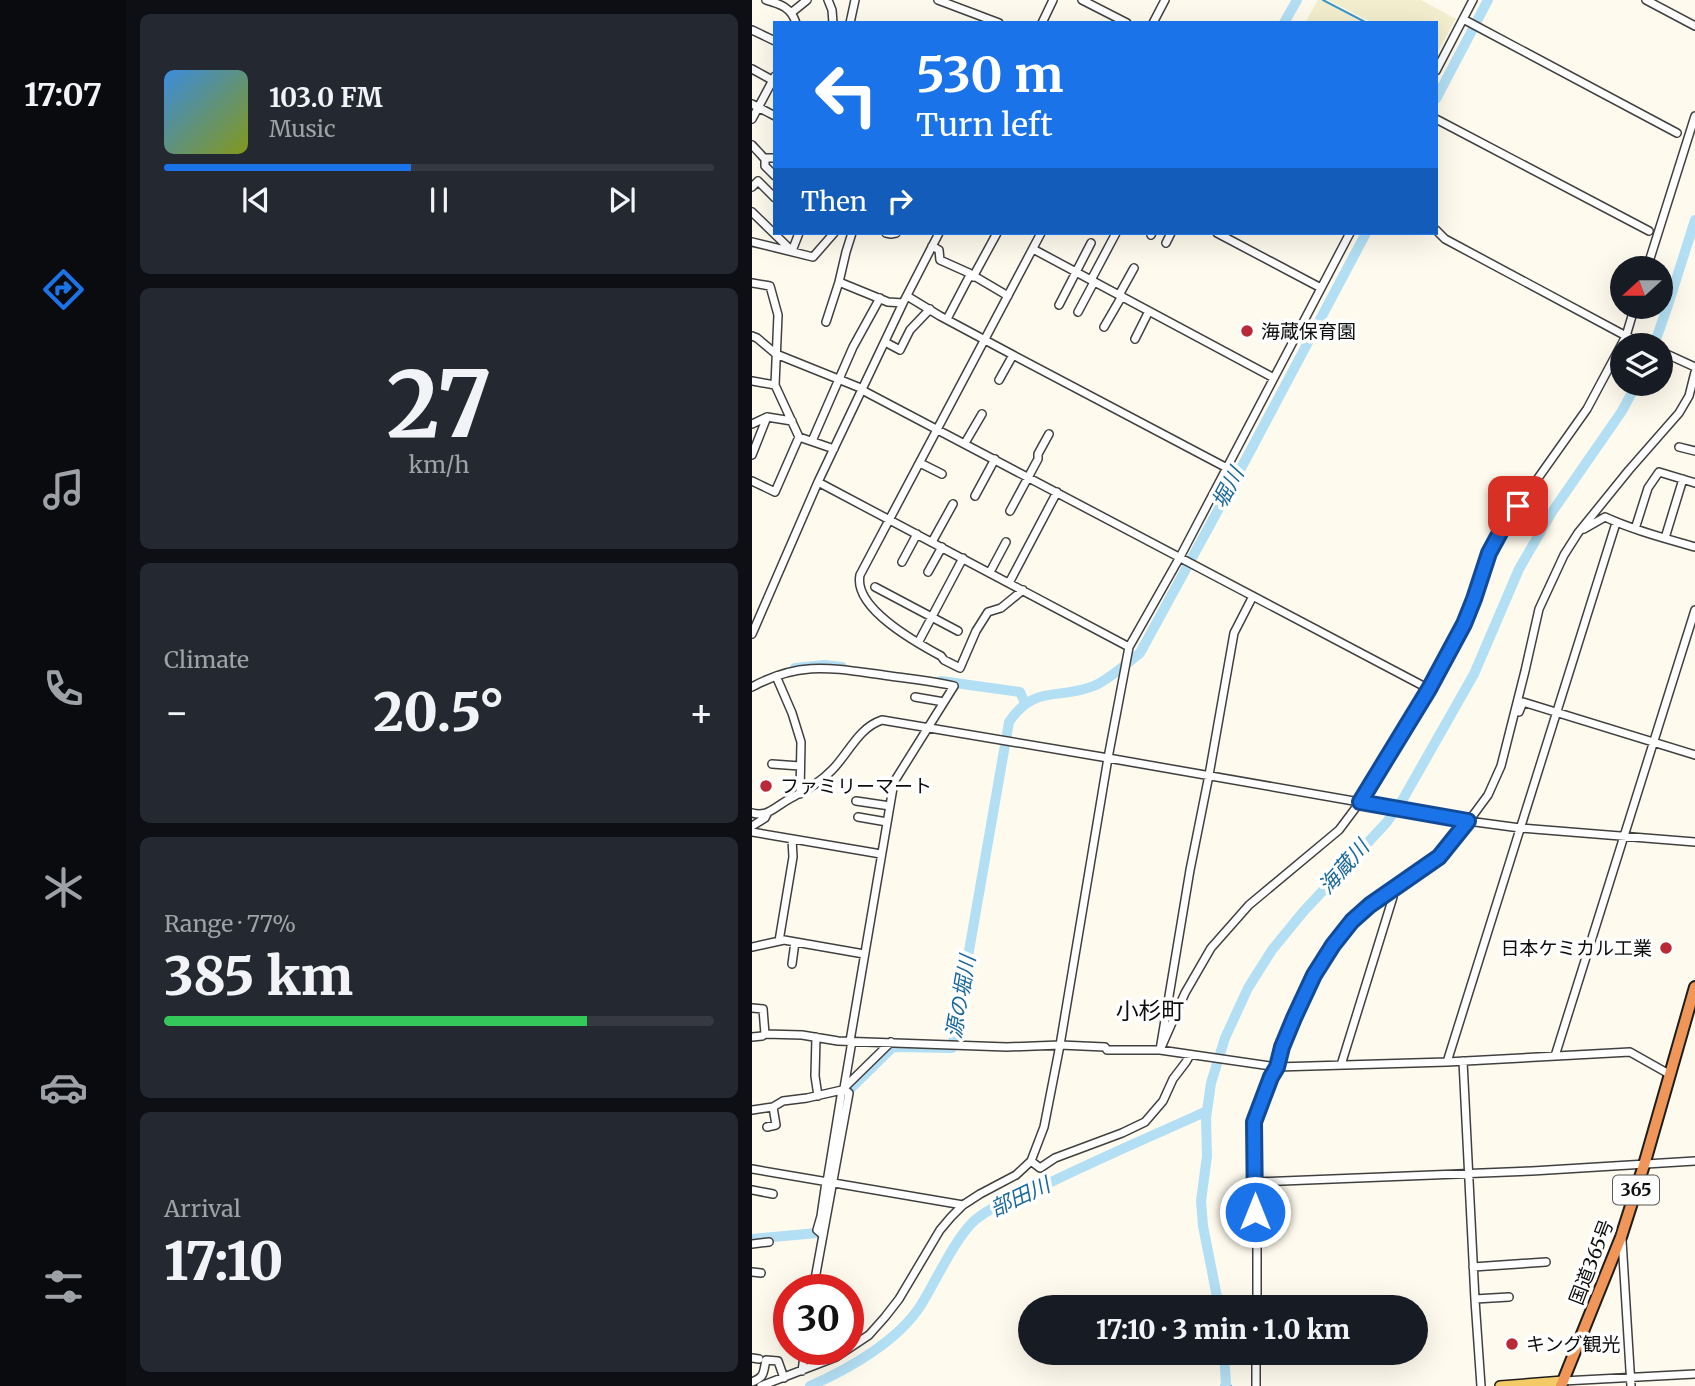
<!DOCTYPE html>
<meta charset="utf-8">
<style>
body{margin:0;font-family:Merriweather,"Noto Sans JP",serif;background:#242831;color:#f1f3f6;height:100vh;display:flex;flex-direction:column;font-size:26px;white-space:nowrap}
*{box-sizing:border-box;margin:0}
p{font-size:23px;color:#9ea1a6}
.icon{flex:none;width:38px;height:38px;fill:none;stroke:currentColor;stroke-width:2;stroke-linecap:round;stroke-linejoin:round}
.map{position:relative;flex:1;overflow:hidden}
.sheet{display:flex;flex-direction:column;gap:14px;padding:14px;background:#0d0f14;width:626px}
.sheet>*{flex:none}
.guide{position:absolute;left:21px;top:21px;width:665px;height:214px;border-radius:0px;box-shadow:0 7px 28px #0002;background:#1a73e8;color:#fff;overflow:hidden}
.needle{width:46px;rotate:249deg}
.fabs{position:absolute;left:858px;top:256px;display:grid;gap:14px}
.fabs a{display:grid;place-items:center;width:63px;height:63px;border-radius:50%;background:#171b24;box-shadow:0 7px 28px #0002;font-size:35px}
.speed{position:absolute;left:21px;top:1274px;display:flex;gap:14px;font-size:35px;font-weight:700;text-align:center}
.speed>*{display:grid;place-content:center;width:91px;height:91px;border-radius:50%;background:#171b24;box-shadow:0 7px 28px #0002;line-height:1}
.speed .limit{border:10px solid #d22;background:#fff;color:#111}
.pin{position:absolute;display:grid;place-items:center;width:60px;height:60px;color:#fff;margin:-30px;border-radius:14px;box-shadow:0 4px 10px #0006}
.me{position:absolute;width:77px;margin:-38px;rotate:0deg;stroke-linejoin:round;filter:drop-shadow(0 0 5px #0008)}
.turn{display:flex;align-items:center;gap:24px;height:147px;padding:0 28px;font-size:32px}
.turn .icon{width:91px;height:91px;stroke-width:2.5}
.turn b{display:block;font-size:49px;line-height:60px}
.then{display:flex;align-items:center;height:66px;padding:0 28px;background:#0003;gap:14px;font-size:26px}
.big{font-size:52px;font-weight:800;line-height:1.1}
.sheet .card{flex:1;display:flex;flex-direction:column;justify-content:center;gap:10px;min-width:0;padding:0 24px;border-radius:10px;background:#242831}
.sheet .dial{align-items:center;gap:0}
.dial b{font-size:91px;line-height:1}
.song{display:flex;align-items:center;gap:21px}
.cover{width:84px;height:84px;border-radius:10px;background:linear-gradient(135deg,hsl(210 70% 55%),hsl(70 70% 35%))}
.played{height:7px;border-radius:4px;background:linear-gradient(90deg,#1a73e8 45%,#363941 45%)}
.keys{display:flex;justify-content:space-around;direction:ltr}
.heat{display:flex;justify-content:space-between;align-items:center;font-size:38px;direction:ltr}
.charge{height:10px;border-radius:5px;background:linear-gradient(90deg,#34c759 77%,#363941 0)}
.trip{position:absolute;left:266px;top:1295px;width:410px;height:70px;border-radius:35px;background:#171b24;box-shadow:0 7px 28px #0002;font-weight:800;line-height:70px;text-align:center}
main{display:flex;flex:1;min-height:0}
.dock{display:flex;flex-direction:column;width:126px;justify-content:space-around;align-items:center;background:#090b0e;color:#9ea1a6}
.dock .icon{width:49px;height:49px}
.dock .selected{color:#1a73e8}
.dock b{font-size:32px;color:#f1f3f6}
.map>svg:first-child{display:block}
.farmland{fill:#f3eece}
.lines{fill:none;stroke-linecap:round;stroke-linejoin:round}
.stream{stroke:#3c98c9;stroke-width:2}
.river{stroke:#b3dff4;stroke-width:10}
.minor-casing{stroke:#404040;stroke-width:10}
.major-casing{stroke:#1e1e1e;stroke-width:12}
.highway-casing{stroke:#1e1e1e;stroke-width:14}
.minor{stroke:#fff;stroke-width:7}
.major{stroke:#f4ca67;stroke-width:9}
.highway{stroke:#f09659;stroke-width:10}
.route-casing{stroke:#114b97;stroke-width:18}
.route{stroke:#1a73e8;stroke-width:12}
.poi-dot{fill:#b92937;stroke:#fff;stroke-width:2.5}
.labels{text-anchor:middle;stroke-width:7;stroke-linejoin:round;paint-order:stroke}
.shield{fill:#fff;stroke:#565656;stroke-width:2}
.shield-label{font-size:18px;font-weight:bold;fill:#0d0d0d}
.poi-label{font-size:19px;fill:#0d0d0d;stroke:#fff;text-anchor:start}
.street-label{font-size:19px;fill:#0d0d0d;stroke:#fff}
.water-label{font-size:21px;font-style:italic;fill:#1a699b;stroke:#fff}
.quarter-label{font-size:23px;fill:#0d0d0d;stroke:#fff}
</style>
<main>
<nav class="dock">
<b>17:07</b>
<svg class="icon selected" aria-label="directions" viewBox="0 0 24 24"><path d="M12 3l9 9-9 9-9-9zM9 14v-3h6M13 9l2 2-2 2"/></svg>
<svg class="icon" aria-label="music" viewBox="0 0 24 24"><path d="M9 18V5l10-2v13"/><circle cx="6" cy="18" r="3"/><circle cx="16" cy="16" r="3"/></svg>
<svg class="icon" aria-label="phone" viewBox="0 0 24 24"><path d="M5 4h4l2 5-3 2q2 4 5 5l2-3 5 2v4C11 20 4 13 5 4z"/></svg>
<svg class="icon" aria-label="climate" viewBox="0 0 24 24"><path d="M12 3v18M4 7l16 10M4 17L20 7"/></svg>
<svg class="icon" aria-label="car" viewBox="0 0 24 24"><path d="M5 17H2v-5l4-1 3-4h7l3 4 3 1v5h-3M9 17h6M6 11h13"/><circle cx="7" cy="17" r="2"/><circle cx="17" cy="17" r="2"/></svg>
<svg class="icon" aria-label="filters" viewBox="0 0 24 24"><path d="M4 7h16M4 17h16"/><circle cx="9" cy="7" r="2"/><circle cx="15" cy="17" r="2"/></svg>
</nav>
<section class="sheet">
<div class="card">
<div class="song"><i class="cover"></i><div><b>103.0 FM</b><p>Music</p></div></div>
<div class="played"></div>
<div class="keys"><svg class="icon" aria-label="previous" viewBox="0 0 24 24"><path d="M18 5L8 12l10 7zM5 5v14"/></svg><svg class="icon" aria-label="pause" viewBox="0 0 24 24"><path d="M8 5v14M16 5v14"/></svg><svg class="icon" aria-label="next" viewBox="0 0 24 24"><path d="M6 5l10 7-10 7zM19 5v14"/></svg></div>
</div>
<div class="card dial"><b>27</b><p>km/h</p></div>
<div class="card"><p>Climate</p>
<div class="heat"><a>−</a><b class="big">20.5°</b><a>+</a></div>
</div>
<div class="card"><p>Range · 77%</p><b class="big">385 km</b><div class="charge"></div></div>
<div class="card"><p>Arrival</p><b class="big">17:10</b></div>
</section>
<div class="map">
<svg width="943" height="1386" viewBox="0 0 943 1386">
<rect width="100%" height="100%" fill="#fefaed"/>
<path class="farmland" d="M566 0H569L611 23H553Z
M576 0H669L704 19 684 54V23H621Z"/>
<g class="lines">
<path class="stream" d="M571 0 615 23
M474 1384 479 1386"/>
<path class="river" d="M532 23 545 0
M684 99 736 0
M902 345 916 305 943 220
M43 668 72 665 90 667
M189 681 268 692 273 703
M91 1101 93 1094 141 1047 200 1048 257 722C283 683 308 701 344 685 360 677 374 664 388 653L494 459 614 233
M0 1239 65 1233 69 1230 70 1224
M467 1307 451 1226 449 1201 455 1156 454 1118 459 1083 473 1038 496 988 520 950 551 912 635 822 651 799 722 674 767 569 800 512 870 411 885 383
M472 1353 474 1384 473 1386
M58 1386C97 1369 146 1341 169 1305 184 1281 203 1238 223 1220 242 1204 264 1199 285 1189 341 1161 398 1137 455 1111"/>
<g class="minor-casing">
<path id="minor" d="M14 0C28 4 39 7 44 23
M76 0 80 10 81 23
M186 0 247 23
M330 0 375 23
M894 0 943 26
M39 13 55 0
M711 19 925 133
M98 23 103 0
M290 23 301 0
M401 23 413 0
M0 30 23 41
M0 69 20 80
M684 71 721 0
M0 104 23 116
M0 119 23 76
M684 119 897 231
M0 145 12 158H23
M13 158V166L23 176
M0 187 6 181 23 198
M0 212 39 250
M684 230 693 239 874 336 894 345
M100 233 94 252 87 282 136 302 151 303
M134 233 139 234 144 233
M465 233 569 288
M399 235 400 233
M0 242 61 257 82 233
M414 243 419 233
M180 246 187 250 188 260 217 273 256 296
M281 249 522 378
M40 251 47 233
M895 268 943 116
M221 277 245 233
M339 280 364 233
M0 283 18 286 26 315 23 385 47 437 82 449
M367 295 382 268
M155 296 188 316 261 355 475 468
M307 305 339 243
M883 306 874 336 835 409 750 529 738 553 712 624 677 689 608 802 587 830 497 905 459 948 433 993 408 1050 525 1067 695 1062 878 1052 917 1074
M326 312 342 282
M195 319 218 275
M74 322 87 282
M352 327 370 296
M0 336 5 338 24 354 111 389
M383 339 397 311
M133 342 148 350 158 330 178 309
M908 351 943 367
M247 380 261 355
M0 381 23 385
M110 390 677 689
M0 424 15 417 40 421
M60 441 101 347 128 298
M213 443 230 414
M927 447 943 451
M0 455 15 417
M168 463 190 474
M0 481 23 492 47 437
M66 482 377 647
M223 496 243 459
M258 511 286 459V454L297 434
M832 529 853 517C881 530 912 538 943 547
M883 529 896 488 907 472 943 483
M913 538 931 479
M180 542 201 504
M150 562 165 534
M176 572 190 547
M238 572 254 542
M257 583 305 492
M123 587 206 631
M271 590 249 608 236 612 224 631 208 668 192 660 189 656C165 643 101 608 108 575L289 233
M0 634 66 482 151 303 187 233
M166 643 211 558
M24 676 40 713 49 742 48 794
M0 687C50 659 84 669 138 676 159 679 181 681 202 686L142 782 98 1041
M163 697 192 702
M767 712 771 702 943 755
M20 764 48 766
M104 801 138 806
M0 813C15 817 22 808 34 801 51 791 67 784 80 770 97 753 106 728 130 720L356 758 377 647 428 557 598 233
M106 817 135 822
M0 826 13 818 15 814
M0 832 129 854
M27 941 41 857 40 839
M0 947 32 940 112 954
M40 964 43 942
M0 1008 11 1009 13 1034 50 1035 86 1041 255 1047 308 1045 353 1047 355 1050H408L438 870 457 775 482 633 501 596
M0 1037 10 1036 13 1034
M64 1037 63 1076 66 1096
M803 1056 943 610
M711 1061 723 1300 729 1386
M695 1062 864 523
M589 1065 641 897V890
M92 1088 100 1041
M0 1110 21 1107 31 1101 55 1098 90 1090 139 1042
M15 1127 24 1125 21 1107
M279 1161 288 1168 303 1158 370 1133 393 1122 411 1101 421 1079 434 1062 438 1055
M0 1169 211 1205
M75 1182 90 1090
M503 1182 780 1171 943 1161
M0 1190 21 1194
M71 1235 65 1230 69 1216 74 1182
M870 1240 879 1386
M0 1244 17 1242
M721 1267 794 1262
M0 1272 9 1273
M61 1290 97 1093 92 1089
M723 1299 757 1297
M505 1307V1239L503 1212 502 1122 519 1077 525 1067 530 1047 553 991 581 945 594 927 618 905 687 857 722 814 736 795 749 766 773 671 787 609 812 555 826 533 877 470 927 413 937 396 943 372
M0 1358 7 1359
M50 1371 53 1349
M811 1381 943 1374
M0 1382C13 1377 11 1373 14 1360L26 1361 32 1378
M9 1386 84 1357 117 1335 133 1317 147 1299 188 1230 199 1217 211 1205 228 1194 264 1175 279 1161 292 1127 308 1045 356 758 716 821 768 828 943 842
M504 1386V1353"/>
</g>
<g class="major-casing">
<path id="major" d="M748 1386 811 1381"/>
</g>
<g class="highway-casing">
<path id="highway" d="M809 1386 869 1237 892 1165 943 987"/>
</g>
<use href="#minor" class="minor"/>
<use href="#major" class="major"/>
<use href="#highway" class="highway"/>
</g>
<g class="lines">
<g class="route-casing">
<path id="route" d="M503 1212 502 1122 519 1077 525 1067 530 1047 542 1018 562 975 581 945 600 921 618 905 687 857 716 821 608 802 677 689 712 624 722 599 737 553 750 529 766 506"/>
</g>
<use href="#route" class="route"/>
</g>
<g class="poi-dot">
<circle cx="495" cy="331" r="7"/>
<circle cx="14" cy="786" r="7"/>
<circle cx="914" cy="948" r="7"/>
<circle cx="760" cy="1344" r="7"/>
</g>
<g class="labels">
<rect class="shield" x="861" y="1175.5" width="46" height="29" rx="5"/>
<g class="shield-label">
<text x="884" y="1196">365</text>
</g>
<g class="poi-label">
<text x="509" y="338">海蔵保育園</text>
<text x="28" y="793">ファミリーマート</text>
<text x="900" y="955" text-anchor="end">日本ケミカル工業</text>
<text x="774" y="1351">キング観光</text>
</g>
<g class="street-label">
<text transform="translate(839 1262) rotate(-69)" y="7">国道365号</text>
</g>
<g class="water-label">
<text transform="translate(476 488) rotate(-62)" y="7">堀川</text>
<text transform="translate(592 867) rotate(-49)" y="7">海蔵川</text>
<text transform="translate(209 997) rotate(-80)" y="7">源の堀川</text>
<text transform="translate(268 1197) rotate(-25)" y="7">部田川</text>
</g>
<g class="quarter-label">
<text x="398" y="1019">小杉町</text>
</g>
</g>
</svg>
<div class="fabs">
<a><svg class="needle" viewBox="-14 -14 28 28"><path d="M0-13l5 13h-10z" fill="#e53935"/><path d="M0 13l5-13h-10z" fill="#9ea1a6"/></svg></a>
<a><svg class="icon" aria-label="layers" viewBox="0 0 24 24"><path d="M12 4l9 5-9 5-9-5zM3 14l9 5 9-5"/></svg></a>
</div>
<div class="speed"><div class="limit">30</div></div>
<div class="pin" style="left:766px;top:506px;background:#d93025"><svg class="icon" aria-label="arrive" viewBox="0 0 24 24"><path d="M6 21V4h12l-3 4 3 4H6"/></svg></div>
<svg class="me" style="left:503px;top:1212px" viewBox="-20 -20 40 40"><circle r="17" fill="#1a73e8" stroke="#fff" stroke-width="3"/><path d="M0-11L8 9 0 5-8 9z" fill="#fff"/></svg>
<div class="trip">17:10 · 3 min · 1.0 km</div>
<div class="guide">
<div class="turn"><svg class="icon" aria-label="left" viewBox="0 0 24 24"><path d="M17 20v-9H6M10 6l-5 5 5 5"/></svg><div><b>530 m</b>Turn left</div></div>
<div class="then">Then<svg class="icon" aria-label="right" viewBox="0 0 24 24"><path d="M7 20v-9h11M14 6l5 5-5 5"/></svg></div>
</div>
</div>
</main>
